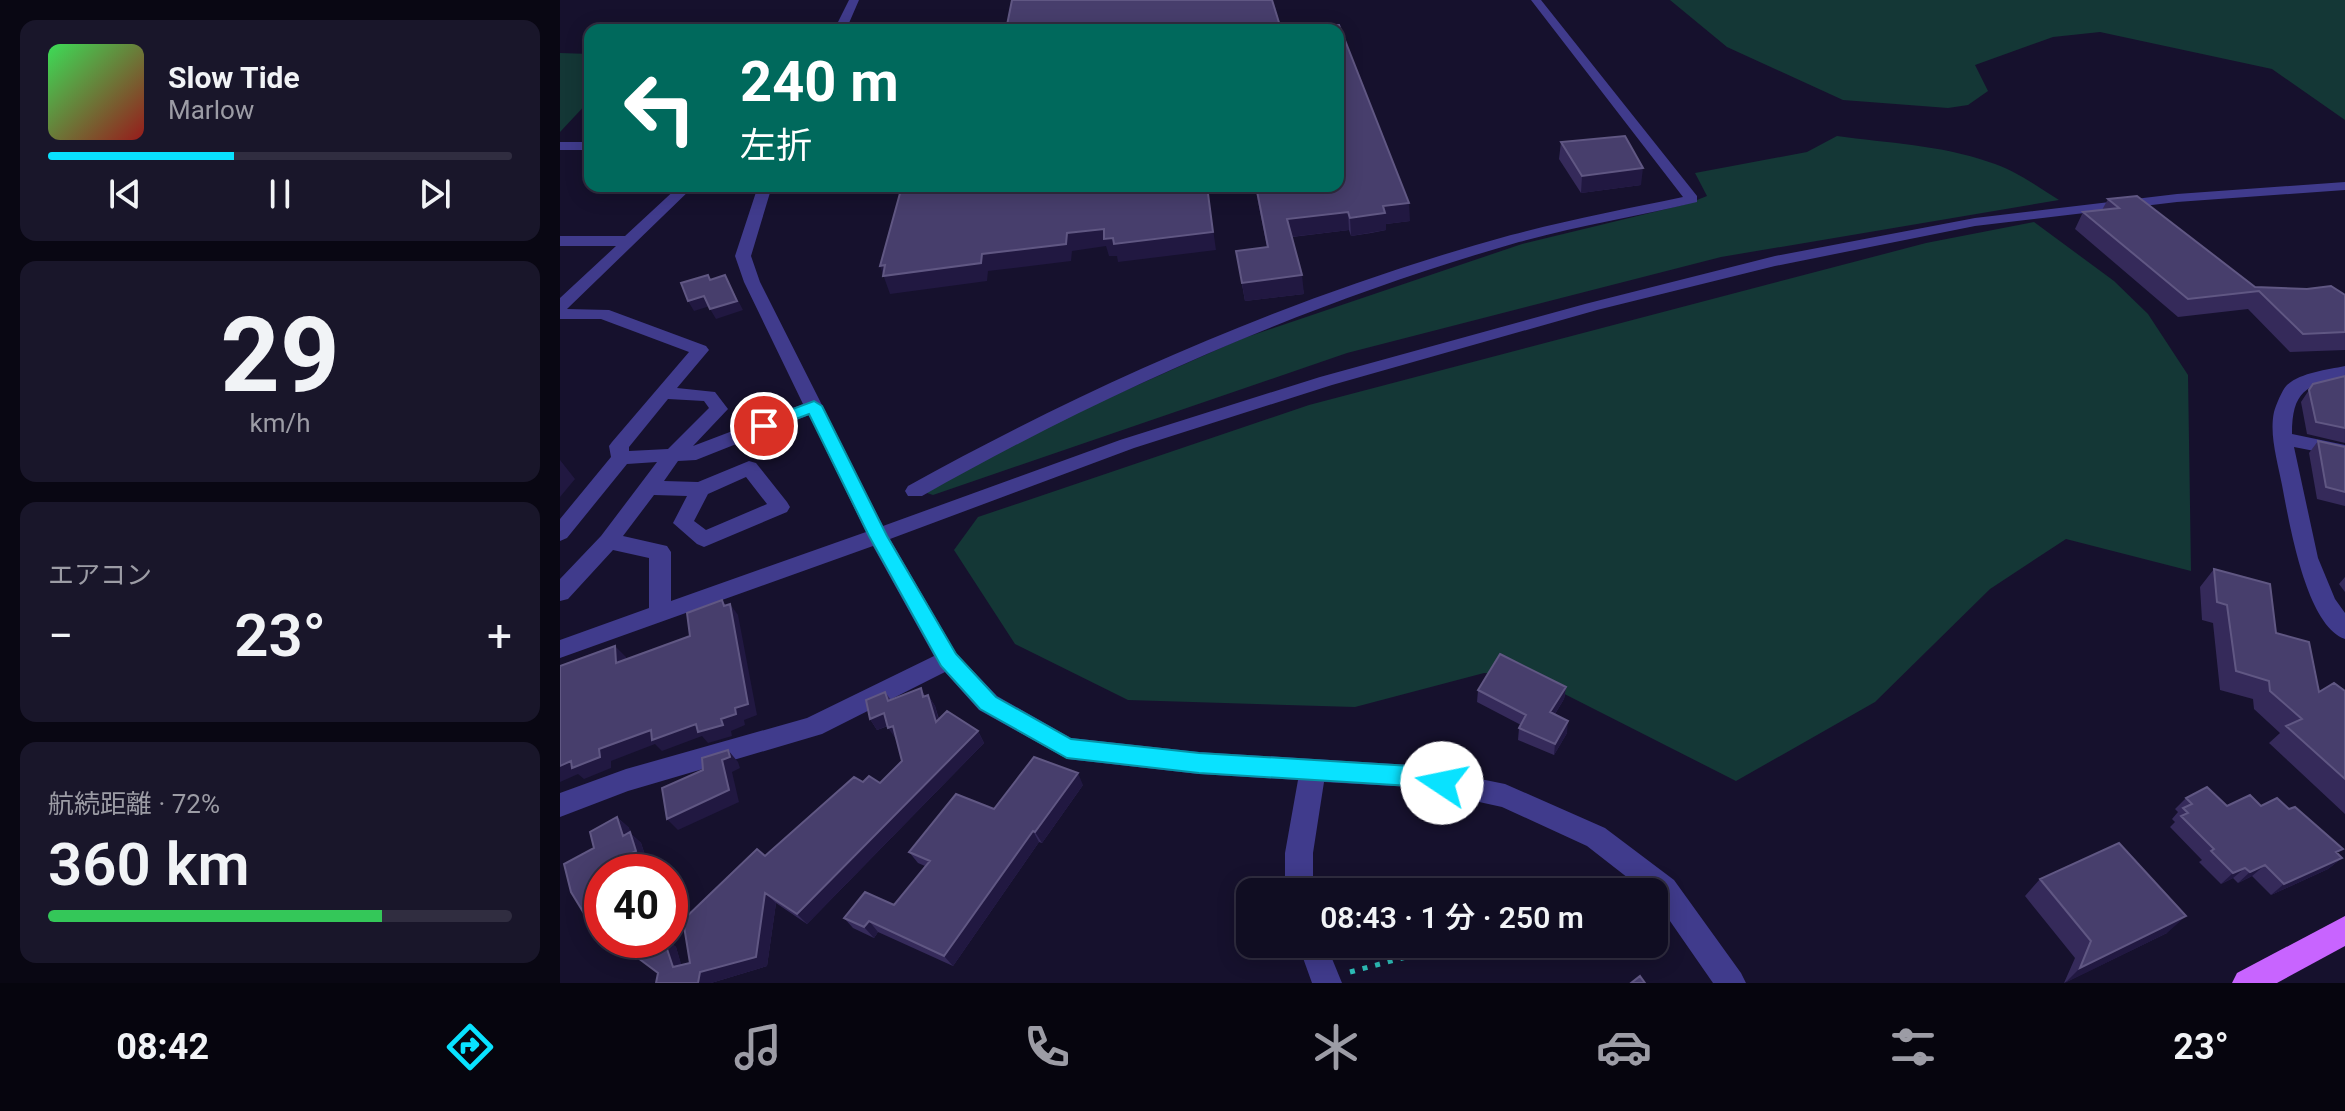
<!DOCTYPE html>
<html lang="ja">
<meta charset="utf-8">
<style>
body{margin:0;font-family:Roboto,"Noto Sans JP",sans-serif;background:#19162a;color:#f1f3f6;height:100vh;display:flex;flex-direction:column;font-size:30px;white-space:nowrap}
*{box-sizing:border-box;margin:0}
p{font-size:26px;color:#9c9ca5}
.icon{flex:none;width:44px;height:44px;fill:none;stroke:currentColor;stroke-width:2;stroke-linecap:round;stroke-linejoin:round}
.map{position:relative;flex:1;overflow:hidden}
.drawer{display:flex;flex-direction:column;gap:20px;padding:20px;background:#090713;width:560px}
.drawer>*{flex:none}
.top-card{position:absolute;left:24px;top:24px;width:760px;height:168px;border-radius:16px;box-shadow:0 4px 20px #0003,0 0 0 2px #302d40;background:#00695c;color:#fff;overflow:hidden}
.speed{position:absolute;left:24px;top:854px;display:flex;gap:16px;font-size:40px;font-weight:700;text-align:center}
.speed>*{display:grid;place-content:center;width:104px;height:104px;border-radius:50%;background:#100d22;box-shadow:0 4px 20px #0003,0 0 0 2px #302d40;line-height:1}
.speed .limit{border:12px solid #d22;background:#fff;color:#111}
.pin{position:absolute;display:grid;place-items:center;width:68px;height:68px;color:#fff;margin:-34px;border:4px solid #fff;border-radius:50%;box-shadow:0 2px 8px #0007}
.me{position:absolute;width:88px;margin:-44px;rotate:281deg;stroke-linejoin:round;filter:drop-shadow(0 0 6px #0008)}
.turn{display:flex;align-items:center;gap:28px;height:168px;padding:0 24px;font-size:36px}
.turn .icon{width:104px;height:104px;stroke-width:2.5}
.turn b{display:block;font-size:56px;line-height:68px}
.big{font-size:60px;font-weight:600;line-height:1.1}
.drawer .tile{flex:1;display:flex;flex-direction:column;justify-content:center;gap:12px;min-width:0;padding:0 28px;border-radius:16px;background:#19162a}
.drawer .dial{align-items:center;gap:0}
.dial b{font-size:104px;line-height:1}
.song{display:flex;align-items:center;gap:24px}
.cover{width:96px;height:96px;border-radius:12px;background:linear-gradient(135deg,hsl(130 70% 55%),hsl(0 70% 35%))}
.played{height:8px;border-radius:4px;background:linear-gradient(90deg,#09e2ff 40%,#302d40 40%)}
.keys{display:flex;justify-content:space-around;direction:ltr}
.heat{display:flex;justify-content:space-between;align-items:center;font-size:44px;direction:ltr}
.charge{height:12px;border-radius:6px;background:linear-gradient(90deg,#34c759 72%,#302d40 0)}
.trip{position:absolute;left:676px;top:878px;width:432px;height:80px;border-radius:16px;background:#100d22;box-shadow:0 4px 20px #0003,0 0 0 2px #302d40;font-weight:600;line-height:80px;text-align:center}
.dock{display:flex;height:128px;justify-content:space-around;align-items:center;background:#06050e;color:#9c9ca5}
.dock .icon{width:56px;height:56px}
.dock .selected{color:#09e2ff}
.dock b{font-size:36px;color:#f1f3f6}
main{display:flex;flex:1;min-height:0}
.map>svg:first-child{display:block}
.green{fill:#143736}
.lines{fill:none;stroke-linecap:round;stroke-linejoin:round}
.path{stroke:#2ec1bb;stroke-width:5;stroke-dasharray:5 8;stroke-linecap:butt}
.minor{fill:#403b8c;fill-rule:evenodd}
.major{fill:#c864ff;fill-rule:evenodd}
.wall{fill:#352a5a}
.shaded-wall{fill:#211841}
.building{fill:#473e6c;stroke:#605783;stroke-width:2}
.route{fill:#09e2ff;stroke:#0693a6;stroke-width:2}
</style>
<main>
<section class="drawer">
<div class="tile">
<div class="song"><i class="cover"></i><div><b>Slow Tide</b><p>Marlow</p></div></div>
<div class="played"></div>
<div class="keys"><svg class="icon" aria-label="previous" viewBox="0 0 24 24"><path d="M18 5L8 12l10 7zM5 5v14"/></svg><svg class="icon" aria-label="pause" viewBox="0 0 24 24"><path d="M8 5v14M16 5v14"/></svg><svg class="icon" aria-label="next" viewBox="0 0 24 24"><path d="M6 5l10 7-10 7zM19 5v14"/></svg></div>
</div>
<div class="tile dial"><b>29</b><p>km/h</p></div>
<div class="tile"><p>エアコン</p>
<div class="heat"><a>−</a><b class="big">23°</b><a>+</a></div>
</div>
<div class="tile"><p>航続距離 · 72%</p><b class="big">360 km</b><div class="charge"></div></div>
</section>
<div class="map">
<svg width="1785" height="983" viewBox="0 0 1785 983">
<rect width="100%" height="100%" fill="#16112d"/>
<path class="green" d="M1110 0H1785V120L1712 69 1540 32 1493 37 1415 65 1428 91 1408 105 1388 108 1283 100 1167 47Z
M0 53 30 54V100L0 132Z
M1277 136C1327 143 1381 145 1429 162 1455 170 1477 186 1499 200L1161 257 787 353 373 495 349 487 681 339 962 244 1127 204 1147 196 1135 173 1247 152Z
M1474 222 1554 281 1588 314 1628 375 1631 571 1506 539 1430 589 1315 702 1176 781 969 676 924 673 795 707 568 700 455 644 394 550 418 517 749 405 1366 243Z"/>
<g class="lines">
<path class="path" d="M790 972 895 944"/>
<path class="minor" d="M289 0H299L286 30H274Z
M971 0H981L1137 196V202C1078 216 1018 226 959 242 750 302 551 389 362 496H348L345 491 348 486C539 380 740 293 951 235 1008 220 1065 209 1123 197Z
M0 142H30V150H0Z
M1785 182V190L1617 202 1415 226 1215 266 1037 310 772 385 574 448 330 539 396 653 437 696 511 738 639 752 851 765 945 784 1045 828 1114 880 1181 973 1186 983H1153L1094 898V892H1086L1027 846 942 807 851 787 764 782 753 853V892H725V853L738 780 639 774 507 759 419 710 385 672 262 734 68 791 0 817V793L66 769 247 718 374 656 313 546 0 658V640L89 608V558L53 550 8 599 0 601V579L41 536 97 462 67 464 7 538 0 541V519L51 457 49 446 52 442 129 352 41 319H0V298L56 246H0V236H65L119 186H134L7 309 49 310 146 346 149 350 117 388 155 392 168 409 133 446 243 404 184 282 175 256 198 186H212L191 256 200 282 323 526 560 440 760 377 1025 304 1215 256 1415 218 1617 194ZM108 399 144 401 149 408 108 449 69 451V447ZM249 415 306 532 111 601V552L107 546 63 536 94 495 127 496 113 523 137 544 144 547 227 512 230 507 227 502 196 463 189 461 138 482 104 481 118 461 136 460ZM186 477 207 504 146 530 134 521 148 494Z
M1785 366V376C1746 385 1732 391 1732 434L1785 445V457L1734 447 1758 558 1775 599 1785 613V639C1746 626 1729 521 1722 485 1718 463 1709 435 1714 412 1716 405 1722 390 1727 385 1742 372 1767 370 1785 366Z
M738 944H766L782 983H752Z"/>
<path class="major" d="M1785 916V946L1717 983H1672L1677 973Z"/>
</g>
<path class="wall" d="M721 29 850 221 826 224V230L811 233 791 236 789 230 732 237 744 294 685 301 676 251 707 247 695 186H778Z
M1001 142 1081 185 1021 193 999 159Z
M1548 199 1695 287 1785 295V350L1730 352 1688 309 1618 317 1515 229 1523 212 1542 210Z
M1785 376V443L1747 434 1741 402 1753 384Z
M1758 441 1785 447V506L1757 499 1749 453Z
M1654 569 1716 633 1759 692 1785 691V814L1709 743 1720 733 1694 709 1693 699 1660 690 1653 623 1642 620 1640 587Z
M1785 577V592L1779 584Z
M1006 687 1004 699 995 714 1007 733 994 755 958 740 959 728 961 725 917 702 918 690Z
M361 688 365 696 368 695 375 706 379 719 387 711 418 731 424 743 247 924 216 903 207 966 151 983H96L98 973 66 949 57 956 44 946 11 892 4 864 34 848 30 832 57 817 69 828 70 833 81 843 87 861 80 865 82 872H42V940H107L116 947 121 965 130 963 123 920 147 897 197 849 205 856 294 777 303 782 309 776 320 783 342 761 336 739 328 726 317 730 310 719 306 700 325 692 331 700Z
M523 785 482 843 479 842 393 966 318 932 314 938 293 928 284 918 334 905 365 866 358 863 349 852 434 809Z
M1626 798 1667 806H1701L1777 854 1782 858 1768 869 1711 895 1692 876 1678 883 1673 878 1661 884 1639 862 1642 860 1610 827 1615 822 1612 819 1618 812 1615 809Z
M1480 879 1607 933 1504 983 1515 958 1465 896Z"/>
<path class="shaded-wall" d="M1083 168 1081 185 1021 193 1022 176Z
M647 186 656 250 558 262 557 256H549L546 246 512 251 511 261 428 271 427 281 330 294 320 266 422 254 507 233Z
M849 203 850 221 826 224V230L791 236 790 218 823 206Z
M788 212 789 230 730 237 727 219Z
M165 275 183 310 156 319 150 309Z
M742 275 744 294 685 301 682 283Z
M144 296 150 306 134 311 128 301Z
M0 460 15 479 0 497Z
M162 600 171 611 170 604 178 615 197 715 184 720 185 725 171 731 172 736 148 743 142 736 102 751 95 744 51 761V768L24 779 18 774 0 782V766L39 749 91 730 161 719 164 606Z
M55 646 66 657 67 674 56 663Z
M1006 687 1004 699 989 724 990 712Z
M368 695 375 706 382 733 376 722Z
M324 713 332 724 317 730 310 719Z
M1008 721 1007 733 994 755 995 744Z
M333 726 340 737 336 739 328 728Z
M418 731 424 743 247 924 237 914Z
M168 750 178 762 180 768 172 772 179 802 118 830 107 819Z
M518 773 523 785 482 843 475 832Z
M57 817 69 828 70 833 81 843 87 861 80 865 82 872H63L68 855Z
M473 831 479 842 393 966 384 956Z
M1782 858 1768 869 1711 895 1724 884Z
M1705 865 1692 876 1678 883 1690 872Z
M1685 868 1673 878 1661 884 1673 873Z
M205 893 216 903 207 966 151 983H138L140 972Z
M1626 916 1607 933 1505 983 1520 968Z
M309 921 318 932 314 938 304 927Z
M52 940H54L66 949 57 956 44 946Z
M95 940H107L116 947 125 977 113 967Z"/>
<path class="building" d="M452 0H712L721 29 779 25 849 203 823 206 825 213 810 215 790 218 788 212 727 219 742 275 682 283 676 251 708 247 696 186H778V30H446Z
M1065 136 1083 168 1022 176 1001 142Z
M342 186H647L653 232 554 244 553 238 544 239V229L507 233 506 244 422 254 421 263 323 276 325 265 320 266Z
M1577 196 1695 287 1747 289 1771 286 1785 295V332L1743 334 1699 291 1628 299 1523 212 1559 208 1548 199Z
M148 275 150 280 165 275 177 301 150 309 144 296 128 301 121 283Z
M1785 376V428L1756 422 1749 390 1753 384Z
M1758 441 1785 447V492L1766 487Z
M1654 569 1710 584 1716 633 1749 642 1759 692 1774 683 1785 691V779L1726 726 1742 719 1710 691 1709 681 1676 671 1667 605 1657 602Z
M162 600 164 606 170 604 188 704 175 708 176 714 161 719 163 725 138 732 136 724 92 740 91 730 39 749 40 757 12 768 11 761 0 766V666L55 646 56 663 130 636 127 613Z
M940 654 1006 687 990 712 1008 721 995 744 959 728 966 715 918 690Z
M361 688 363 697 368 695 376 722 387 711 418 731 237 914 205 893 196 957 140 972 138 983H96L98 973 54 940H95L98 944 101 940H104L113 967 130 963 123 920 147 897 197 849 205 856 294 777 303 782 309 776 320 783 342 761 333 726 328 728 324 713 310 719 306 700 325 692 328 701Z
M168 750 170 757 162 760 169 790 107 819 102 788 143 770 142 758Z
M474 757 518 773 475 832 473 831 384 956 309 921 304 927 284 918 305 892 334 905 370 861 349 852 396 794 434 809Z
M1647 787 1667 806 1690 795 1701 806 1717 798 1729 809 1735 807 1783 849 1776 852 1782 858 1724 884 1705 865 1690 872 1685 868 1673 873 1651 851 1654 849 1621 816 1628 813 1623 808 1632 804 1626 798Z
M57 817 63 836 70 832 76 851 68 855 71 867 63 872H42V940H52L44 946 11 892 4 864 34 848 30 832Z
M1559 843 1626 916 1520 968 1531 941 1480 879Z
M1080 976 1085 983H1071Z"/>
<path class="route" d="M254 401 262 406 327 536 396 654 436 697 511 739 639 753 851 766 891 775 894 783 891 790 882 793 851 786 639 773 507 758 420 709 381 666 309 536 249 414 204 431 195 426 198 422Z"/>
</svg>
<div class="speed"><div class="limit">40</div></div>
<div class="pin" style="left:204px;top:426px;background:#d93025"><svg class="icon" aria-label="arrive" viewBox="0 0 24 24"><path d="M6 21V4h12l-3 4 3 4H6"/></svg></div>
<svg class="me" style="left:882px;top:783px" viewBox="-20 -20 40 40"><circle r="19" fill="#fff"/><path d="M0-13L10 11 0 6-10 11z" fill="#09e2ff"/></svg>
<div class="trip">08:43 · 1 分 · 250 m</div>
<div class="top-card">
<div class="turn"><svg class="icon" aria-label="left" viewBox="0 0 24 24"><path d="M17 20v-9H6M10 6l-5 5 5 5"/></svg><div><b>240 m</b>左折</div></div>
</div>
</div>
</main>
<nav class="dock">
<b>08:42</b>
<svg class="icon selected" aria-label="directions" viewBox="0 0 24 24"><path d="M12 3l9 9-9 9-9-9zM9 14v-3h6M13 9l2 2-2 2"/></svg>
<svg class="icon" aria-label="music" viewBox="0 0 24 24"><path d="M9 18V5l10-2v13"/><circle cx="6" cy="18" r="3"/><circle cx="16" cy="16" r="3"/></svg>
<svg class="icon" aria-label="phone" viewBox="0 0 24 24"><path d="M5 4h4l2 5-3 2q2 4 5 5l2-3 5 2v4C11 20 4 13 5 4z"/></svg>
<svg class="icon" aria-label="climate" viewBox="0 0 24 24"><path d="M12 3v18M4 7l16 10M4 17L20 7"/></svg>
<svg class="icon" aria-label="car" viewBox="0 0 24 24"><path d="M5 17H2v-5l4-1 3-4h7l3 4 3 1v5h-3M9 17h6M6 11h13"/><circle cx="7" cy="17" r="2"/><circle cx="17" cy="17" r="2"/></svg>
<svg class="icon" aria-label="filters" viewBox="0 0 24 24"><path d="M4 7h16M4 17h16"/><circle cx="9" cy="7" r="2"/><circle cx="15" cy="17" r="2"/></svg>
<b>23°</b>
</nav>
